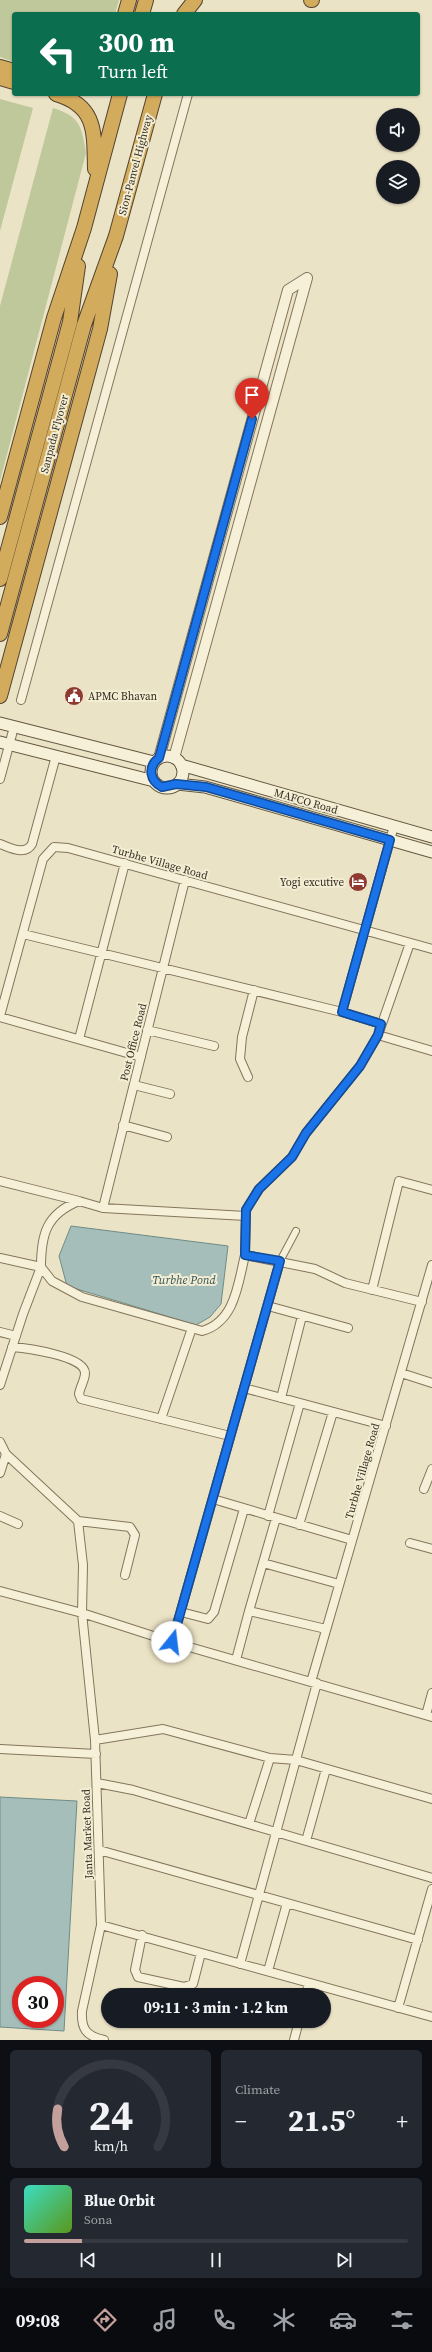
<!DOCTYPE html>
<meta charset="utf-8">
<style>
body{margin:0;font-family:"Source Serif 4",serif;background:#242831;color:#f1f3f6;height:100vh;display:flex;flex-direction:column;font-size:15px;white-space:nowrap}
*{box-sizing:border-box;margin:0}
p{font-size:13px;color:#9ea1a6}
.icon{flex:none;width:22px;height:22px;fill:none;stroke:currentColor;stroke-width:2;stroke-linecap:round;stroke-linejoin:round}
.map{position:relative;height:2040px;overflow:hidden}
.panel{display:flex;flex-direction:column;gap:10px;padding:10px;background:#0d0f14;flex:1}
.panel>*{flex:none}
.top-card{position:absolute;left:12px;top:12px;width:408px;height:84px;border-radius:4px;box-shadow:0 1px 3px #0004;background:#0b6e4f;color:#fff;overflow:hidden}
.controls{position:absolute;left:376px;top:108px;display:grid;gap:8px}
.controls a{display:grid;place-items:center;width:44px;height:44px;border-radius:50%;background:#171b24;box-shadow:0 1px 3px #0004;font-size:20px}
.speed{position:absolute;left:12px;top:1976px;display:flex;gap:8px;font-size:20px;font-weight:700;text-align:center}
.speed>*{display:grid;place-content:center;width:52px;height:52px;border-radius:50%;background:#171b24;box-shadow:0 1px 3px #0004;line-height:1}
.speed .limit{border:6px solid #d22;background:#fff;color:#111}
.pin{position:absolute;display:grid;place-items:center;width:34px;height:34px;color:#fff;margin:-41px -17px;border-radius:50% 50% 50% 0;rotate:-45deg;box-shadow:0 0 4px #0007}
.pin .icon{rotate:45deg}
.me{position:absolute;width:44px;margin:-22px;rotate:16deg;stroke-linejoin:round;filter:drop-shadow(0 0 3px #0008)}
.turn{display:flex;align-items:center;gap:14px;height:84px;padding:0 20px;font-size:18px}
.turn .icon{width:52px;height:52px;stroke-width:2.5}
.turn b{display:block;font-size:28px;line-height:34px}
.big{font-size:30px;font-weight:700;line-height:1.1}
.panel .card{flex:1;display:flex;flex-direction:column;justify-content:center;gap:6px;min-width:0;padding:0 14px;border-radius:6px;background:#242831}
.panel .dial{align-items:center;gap:0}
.dial svg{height:104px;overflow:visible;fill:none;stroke:#363941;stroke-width:7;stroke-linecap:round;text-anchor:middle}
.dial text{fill:#f1f3f6;stroke:none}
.song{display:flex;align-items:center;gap:12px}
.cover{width:48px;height:48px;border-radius:6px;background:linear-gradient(135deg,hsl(170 70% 55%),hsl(90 70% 35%))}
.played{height:4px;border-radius:2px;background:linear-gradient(90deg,#c4a09d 15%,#363941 15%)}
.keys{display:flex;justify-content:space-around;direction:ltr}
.heat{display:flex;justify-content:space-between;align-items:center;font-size:22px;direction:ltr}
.panel .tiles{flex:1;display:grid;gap:10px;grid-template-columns:1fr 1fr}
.card:last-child{grid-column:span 2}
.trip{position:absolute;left:101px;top:1988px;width:230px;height:40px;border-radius:20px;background:#171b24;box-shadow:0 1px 3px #0004;font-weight:700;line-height:40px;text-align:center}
.menu{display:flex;height:64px;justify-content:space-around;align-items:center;background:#090b0e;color:#9ea1a6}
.menu .icon{width:28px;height:28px}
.menu .on{color:#c4a09d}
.menu b{font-size:18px;color:#f1f3f6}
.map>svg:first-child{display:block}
.green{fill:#bec89a}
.water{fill:#a6beba;stroke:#6e8c87;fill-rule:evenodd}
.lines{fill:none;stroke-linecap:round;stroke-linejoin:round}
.pedestrian-casing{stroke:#84755c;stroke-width:8}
.minor-casing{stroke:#84755c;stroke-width:10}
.tertiary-casing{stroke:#84755c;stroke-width:12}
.secondary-casing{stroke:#665740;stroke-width:13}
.motorway-casing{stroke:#524330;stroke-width:16}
.pedestrian{stroke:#f6f0d8;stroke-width:6}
.minor{stroke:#f6f0d8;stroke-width:8}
.tertiary{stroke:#f6f0d8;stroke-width:10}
.secondary{stroke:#f6f0d8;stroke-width:11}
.motorway{stroke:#d3ab5c;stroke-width:14}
.route-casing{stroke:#114b97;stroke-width:10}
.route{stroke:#1a73e8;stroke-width:7}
.labels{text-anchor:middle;stroke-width:4;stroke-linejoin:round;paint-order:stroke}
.street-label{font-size:11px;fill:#352c1f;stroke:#f3edd4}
.poi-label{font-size:11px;fill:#352c1f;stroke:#f3edd4;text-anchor:start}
.water-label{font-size:12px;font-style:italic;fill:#305354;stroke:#f3edd4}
</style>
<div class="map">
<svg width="432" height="2040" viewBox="0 0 432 2040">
<rect width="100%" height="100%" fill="#ebe3c5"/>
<path class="green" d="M0 0H119L115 14H14V62L0 57Z
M0 99 33 108 0 231Z
M53 108C80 116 82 127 86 153L0 481V306Z"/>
<path class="water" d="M71 1226 228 1246 221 1304 210 1317 196 1325 67 1286 59 1256Z
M0 1797 77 1801 64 2031 0 2027ZM21 1985H55V2019H21Z"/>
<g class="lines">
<g class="pedestrian-casing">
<path id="pedestrian" d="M280 1261 296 1231"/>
</g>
<g class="minor-casing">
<path id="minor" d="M21 700 188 94
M0 779 14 727
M0 844C11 848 25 856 32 844L56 756
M23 934 342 1012 381 1024 378 1035 432 1051
M410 943 378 1035 360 1066 306 1133 292 1157 259 1189 246 1210 245 1255 315 1269 345 1283 422 1302
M342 1012 394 826
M0 1016 43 859 54 847 68 848 432 949
M0 1017 141 1057
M147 1030 214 1046
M79 1039 125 863
M248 1077 240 1059 242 1037 254 990
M134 1085 170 1094
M123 1125 167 1137
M0 1181 79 1201
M103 1208 185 880
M245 1255C238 1284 235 1322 202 1331L82 1297 52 1281 41 1267C41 1235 46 1214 79 1201L103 1208 246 1216
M0 1258 41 1267 23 1314 0 1385
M372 1290 399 1181 432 1190
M268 1306 348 1328
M0 1332 16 1336
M12 1347C26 1348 85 1356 85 1373 85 1380 80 1387 79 1394L81 1399 230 1436
M401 1373 432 1383
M244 1388 386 1426
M281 1398 302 1316
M161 1419 192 1328
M0 1442 6 1454 78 1521 83 1565 82 1613 95 1740 101 1925 82 2011C81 2029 86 2036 104 2040
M0 1473 6 1454
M424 1489 432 1469
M213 1499 352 1540
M0 1516 18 1524
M268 1516 300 1403
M276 1518 249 1611 326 1629
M78 1521 130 1527 135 1535 125 1575
M299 1525 333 1412
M410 1543 432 1549
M263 1563 339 1584
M0 1591 82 1613 172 1642 432 1717
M181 1612 208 1619 214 1612 244 1509
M172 1642 280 1261
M236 1660 249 1611
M311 1682 432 1265
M426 1715 432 1693
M95 1740 163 1729 270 1758 296 1760 432 1799
M0 1749 96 1754
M97 1783 133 1790 432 1878
M249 1824 270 1758
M306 1841 326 1769
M99 1850 418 1940
M101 1925 432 2017
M142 1935 135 1970 138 1977 184 1987 193 1984 201 1953
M240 1964 317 1683
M268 1971 287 1903
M306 1995 309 1983
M398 2008 432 1889
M294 2040 299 2021"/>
</g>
<g class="tertiary-casing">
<path id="tertiary" d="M159 758 288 290 307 278
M174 758 307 278"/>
</g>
<g class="secondary-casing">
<path id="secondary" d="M0 723 154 762
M0 742 154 781
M151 772a16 16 0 1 1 32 0a16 16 0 1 1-32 0Z
M181 765 432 837
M177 784 205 787 432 852"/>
</g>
<g class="motorway-casing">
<path id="motorway" d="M311 0H312
M125 14 129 0
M142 14 146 0
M184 14 195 0
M0 67 14 71
M0 78 14 82
M56 94C97 106 94 132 95 169
M0 517 54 318 84 228 120 94
M0 579 70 322 78 266
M0 634 84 325 116 236 155 94
M0 696 100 329 110 274"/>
</g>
<use href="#pedestrian" class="pedestrian"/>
<use href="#minor" class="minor"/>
<use href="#tertiary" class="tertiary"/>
<use href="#secondary" class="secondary"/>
<use href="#motorway" class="motorway"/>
</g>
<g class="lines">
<g class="route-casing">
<path id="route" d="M172 1642 280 1261 245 1255 246 1210 259 1189 292 1157 306 1133 360 1066 378 1035 381 1024 342 1012 390 840 206 787 176 784 162 787C150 781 147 767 159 758L252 419"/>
</g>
<use href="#route" class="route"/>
</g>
<defs>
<g id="civic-disc" transform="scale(1)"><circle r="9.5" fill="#8e3a31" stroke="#f3edd4"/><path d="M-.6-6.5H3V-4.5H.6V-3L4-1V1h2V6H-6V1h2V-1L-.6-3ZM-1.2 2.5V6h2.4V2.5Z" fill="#fff"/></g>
<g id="hotel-disc" transform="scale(1)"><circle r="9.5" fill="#8e3a31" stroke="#f3edd4"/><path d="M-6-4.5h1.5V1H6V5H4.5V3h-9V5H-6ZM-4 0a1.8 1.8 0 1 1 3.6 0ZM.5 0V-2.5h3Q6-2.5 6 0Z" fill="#fff"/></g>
</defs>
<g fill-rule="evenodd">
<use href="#civic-disc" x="74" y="696"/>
<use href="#hotel-disc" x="358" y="882"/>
</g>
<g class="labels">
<g class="street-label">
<text transform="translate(135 165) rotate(-75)" y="4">Sion-Panvel Highway</text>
<text transform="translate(54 434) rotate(-75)" y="4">Sanpada Flyover</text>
<text transform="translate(306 801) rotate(16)" y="4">MAFCO Road</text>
<text transform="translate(160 862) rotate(16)" y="4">Turbhe Village Road</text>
<text transform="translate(133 1042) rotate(-76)" y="4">Post Office Road</text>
<text transform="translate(362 1471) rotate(-74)" y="4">Turbhe Village Road</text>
<text transform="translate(87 1834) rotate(-92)" y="4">Janta Market Road</text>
</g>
<g class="poi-label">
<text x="88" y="700">APMC Bhavan</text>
<text x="344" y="886" text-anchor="end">Yogi excutive</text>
</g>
<g class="water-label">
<text x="184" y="1284">Turbhe Pond</text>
</g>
</g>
</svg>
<div class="controls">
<a><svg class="icon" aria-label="sound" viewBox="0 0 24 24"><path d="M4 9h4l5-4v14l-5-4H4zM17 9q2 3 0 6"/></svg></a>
<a><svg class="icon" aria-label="layers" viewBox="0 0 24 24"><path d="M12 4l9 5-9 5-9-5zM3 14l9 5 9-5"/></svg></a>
</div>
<div class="speed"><div class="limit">30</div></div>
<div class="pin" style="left:252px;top:419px;background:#d93025"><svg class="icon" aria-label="arrive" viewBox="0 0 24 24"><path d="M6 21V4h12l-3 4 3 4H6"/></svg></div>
<svg class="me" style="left:172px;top:1642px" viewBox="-20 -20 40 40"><circle r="19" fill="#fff"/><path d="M0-13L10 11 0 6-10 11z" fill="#1a73e8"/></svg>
<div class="trip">09:11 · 3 min · 1.2 km</div>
<div class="top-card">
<div class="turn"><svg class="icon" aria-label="left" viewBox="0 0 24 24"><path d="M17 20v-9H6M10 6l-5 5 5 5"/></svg><div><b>300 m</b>Turn left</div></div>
</div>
</div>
<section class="panel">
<div class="tiles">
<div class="card dial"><svg viewBox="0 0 100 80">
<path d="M14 69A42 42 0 1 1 86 69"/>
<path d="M14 69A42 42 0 0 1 9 40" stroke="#c4a09d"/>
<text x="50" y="56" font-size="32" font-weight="700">24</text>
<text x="50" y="72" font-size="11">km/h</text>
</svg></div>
<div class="card"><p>Climate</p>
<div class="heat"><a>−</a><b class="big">21.5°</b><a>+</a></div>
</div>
<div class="card">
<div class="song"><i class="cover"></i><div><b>Blue Orbit</b><p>Sona</p></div></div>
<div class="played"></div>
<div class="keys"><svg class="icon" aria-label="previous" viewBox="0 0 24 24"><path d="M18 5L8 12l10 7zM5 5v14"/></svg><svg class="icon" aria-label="pause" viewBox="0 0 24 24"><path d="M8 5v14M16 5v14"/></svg><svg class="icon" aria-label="next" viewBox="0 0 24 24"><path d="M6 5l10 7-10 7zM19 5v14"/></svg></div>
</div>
</div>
</section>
<nav class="menu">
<b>09:08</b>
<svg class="icon on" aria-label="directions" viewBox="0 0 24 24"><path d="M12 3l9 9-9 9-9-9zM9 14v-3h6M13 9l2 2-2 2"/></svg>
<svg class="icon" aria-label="music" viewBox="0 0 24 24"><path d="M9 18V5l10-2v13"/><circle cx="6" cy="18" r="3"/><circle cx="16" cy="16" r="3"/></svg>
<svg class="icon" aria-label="phone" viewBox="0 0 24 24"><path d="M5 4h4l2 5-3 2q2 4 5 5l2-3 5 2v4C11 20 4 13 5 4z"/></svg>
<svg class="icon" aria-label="climate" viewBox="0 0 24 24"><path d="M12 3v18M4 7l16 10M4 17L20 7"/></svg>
<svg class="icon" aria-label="car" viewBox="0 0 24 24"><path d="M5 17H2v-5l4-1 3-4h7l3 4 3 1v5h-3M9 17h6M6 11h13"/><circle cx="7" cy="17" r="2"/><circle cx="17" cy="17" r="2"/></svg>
<svg class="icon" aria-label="filters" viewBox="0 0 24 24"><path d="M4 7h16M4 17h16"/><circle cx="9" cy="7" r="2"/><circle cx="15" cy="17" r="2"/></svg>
</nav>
